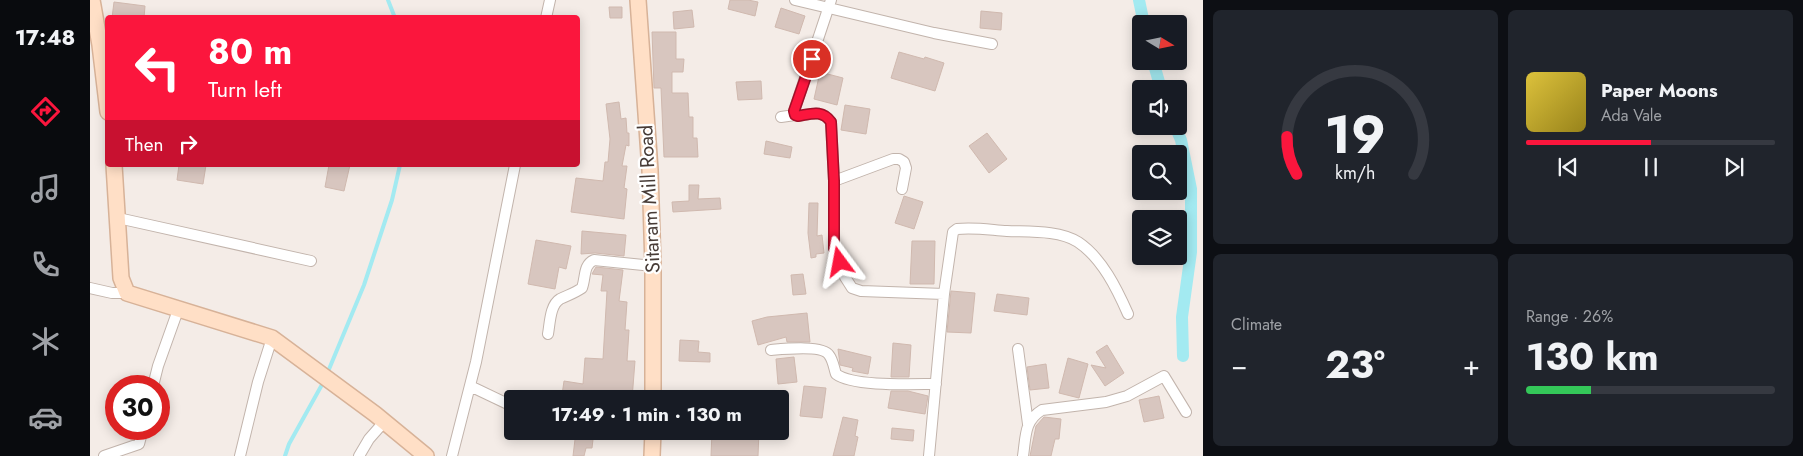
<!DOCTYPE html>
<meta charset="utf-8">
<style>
body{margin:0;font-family:Jost,sans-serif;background:#20242c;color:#f1f3f6;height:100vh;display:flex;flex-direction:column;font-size:19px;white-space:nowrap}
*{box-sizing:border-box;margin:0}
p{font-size:16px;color:#9ea1a6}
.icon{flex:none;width:28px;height:28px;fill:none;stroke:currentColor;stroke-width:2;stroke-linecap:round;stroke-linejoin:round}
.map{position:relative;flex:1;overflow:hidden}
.details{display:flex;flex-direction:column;gap:10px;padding:10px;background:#0d0f14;width:600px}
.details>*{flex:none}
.banner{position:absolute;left:15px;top:15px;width:475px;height:152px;border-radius:5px;box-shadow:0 2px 12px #0003;background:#fb163d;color:#fff;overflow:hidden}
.needle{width:32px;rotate:100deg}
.controls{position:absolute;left:1042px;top:15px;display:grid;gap:10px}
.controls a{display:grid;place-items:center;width:55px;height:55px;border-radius:5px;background:#171b24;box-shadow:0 2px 12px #0003;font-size:25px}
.speed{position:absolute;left:15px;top:375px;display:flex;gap:10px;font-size:25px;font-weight:700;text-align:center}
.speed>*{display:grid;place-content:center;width:65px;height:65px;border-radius:50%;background:#171b24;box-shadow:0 2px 12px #0003;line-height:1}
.speed .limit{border:8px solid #d22;background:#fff;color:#111}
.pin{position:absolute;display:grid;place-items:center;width:42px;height:42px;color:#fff;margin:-21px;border:2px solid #fff;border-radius:50%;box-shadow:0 1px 5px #0007}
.me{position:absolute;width:55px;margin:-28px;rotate:347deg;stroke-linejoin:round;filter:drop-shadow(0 0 4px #0008)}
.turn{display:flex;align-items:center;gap:18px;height:105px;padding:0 20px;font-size:22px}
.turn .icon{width:65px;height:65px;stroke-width:2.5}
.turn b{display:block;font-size:35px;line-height:42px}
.then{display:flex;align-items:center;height:48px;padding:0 20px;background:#0003;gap:10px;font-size:19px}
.big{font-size:38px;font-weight:700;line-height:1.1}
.details .widget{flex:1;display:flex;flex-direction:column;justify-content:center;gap:8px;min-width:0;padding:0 18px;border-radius:8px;background:#20242c}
.details .dial{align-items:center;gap:0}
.dial svg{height:130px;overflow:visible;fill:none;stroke:#363941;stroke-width:7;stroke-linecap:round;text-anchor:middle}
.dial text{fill:#f1f3f6;stroke:none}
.song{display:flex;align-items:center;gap:15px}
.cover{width:60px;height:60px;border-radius:8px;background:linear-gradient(135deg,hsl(50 70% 55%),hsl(50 70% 35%))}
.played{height:5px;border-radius:2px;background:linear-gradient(90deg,#fb163d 50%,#363941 50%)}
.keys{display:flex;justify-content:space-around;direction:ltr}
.heat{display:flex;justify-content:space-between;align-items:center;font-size:28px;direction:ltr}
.charge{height:8px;border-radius:4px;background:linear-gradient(90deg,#34c759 26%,#363941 0)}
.details .tiles{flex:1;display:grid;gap:10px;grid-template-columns:repeat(2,1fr)}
.trip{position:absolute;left:414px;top:390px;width:285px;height:50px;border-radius:5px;background:#171b24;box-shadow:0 2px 12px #0003;font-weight:700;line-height:50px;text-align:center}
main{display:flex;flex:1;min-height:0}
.tabs{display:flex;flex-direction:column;width:90px;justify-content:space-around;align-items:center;background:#090b0e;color:#9ea1a6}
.tabs .icon{width:35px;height:35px}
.tabs .on{color:#fb163d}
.tabs b{font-size:22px;color:#f1f3f6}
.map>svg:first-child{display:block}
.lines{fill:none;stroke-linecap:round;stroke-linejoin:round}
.stream{stroke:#a3eaf1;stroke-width:4}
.canal{stroke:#a3eaf1;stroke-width:12}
.building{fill:#d8c6bf;stroke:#d0b9af}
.street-casing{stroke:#c2b4ac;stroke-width:12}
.secondary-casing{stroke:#d7b298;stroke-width:18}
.street{stroke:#fff;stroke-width:10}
.secondary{stroke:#ffdfc6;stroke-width:15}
.route-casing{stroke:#a30e28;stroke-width:12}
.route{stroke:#fb163d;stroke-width:9}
.labels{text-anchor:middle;stroke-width:4.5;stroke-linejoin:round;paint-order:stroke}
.street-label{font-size:20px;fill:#473b36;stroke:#fff}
</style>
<main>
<nav class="tabs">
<b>17:48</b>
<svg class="icon on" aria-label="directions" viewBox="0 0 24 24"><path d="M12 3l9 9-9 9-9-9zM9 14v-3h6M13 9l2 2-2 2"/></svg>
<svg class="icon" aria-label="music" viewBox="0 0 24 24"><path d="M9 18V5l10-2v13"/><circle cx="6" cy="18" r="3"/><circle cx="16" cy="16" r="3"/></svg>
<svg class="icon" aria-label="phone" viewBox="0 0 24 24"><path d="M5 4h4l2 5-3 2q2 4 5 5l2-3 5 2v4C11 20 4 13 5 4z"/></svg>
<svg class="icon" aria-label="climate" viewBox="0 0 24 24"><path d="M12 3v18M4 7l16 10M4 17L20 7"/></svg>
<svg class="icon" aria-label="car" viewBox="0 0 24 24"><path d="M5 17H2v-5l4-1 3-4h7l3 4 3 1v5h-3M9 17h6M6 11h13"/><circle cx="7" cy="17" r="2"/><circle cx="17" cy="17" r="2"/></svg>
</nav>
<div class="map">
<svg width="1113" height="456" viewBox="0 0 1113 456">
<rect width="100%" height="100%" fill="#f4ece7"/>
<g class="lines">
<path class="stream" d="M298 0 305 18
M237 374 274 285 302 200 310 165
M195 456 199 444 234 381"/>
<path class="canal" d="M1049 0 1054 24
M1063 61 1071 89
M1085 126 1091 140 1101 189V252L1092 317 1093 356"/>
</g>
<path class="building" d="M640 0H658L668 2 665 16 638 9Z
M24 2 55 6 54 18H22Z
M519 7H532V18H520Z
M691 8 715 16 709 34 685 27Z
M602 10 604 27 584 29 583 12Z
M891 11 912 13 911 30 890 28Z
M562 32H586V59H594L593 72H582V93H598L599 117H603V138H607L608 157H574L571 88H564Z
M809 52 834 59 835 57 854 63 845 91 801 78Z
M730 72 753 78 747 105 724 99Z
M671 81 672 99 648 100 646 82Z
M529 102 531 119 536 118 537 133H539V146L536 145 532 166H537L534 188 537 189 534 219 481 212 486 178 513 181 515 162H518L520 139 516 104Z
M755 105 780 109 776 134 751 130Z
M897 133 917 159 899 173 879 146Z
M676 141 702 147 700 158 674 154Z
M89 165H116L113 184 87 180Z
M239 165H260L254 191 235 187Z
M599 185H609L608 199 630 198 631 209 583 212 582 202 599 201Z
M814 196 833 202 824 229 805 223Z
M719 203H728L727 236 732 235 734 253 726 254V257L721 258 718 233Z
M492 231 536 235 534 256 505 253 491 254Z
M446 240 481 246 476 269 469 267 465 289 438 284Z
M822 241H845L844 284H820Z
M506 267 533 270 529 301 537 302 535 330H539L537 361H545L542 399 472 395 474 381 493 384 495 358 513 359 517 291H511L513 275 502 274Z
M713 274 716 294 703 295 701 275Z
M861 291 885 293 881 333 857 332Z
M907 294 939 298 937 315 904 311Z
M717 313 720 342H697L696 337 668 345 662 321 677 317Z
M590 340 609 341 608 352 620 353V362L589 361Z
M803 343 821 345 819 377H801Z
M1017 345 1034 373 1015 386 1001 365 1016 368 1006 352Z
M748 349 781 357 778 374 762 371 763 368 750 365Z
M704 357 707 382 688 384 686 359Z
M978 358 998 364 989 398 969 393Z
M956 364 959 388 940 390 937 367Z
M714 386 736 388 732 418 710 416Z
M801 391H818L838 396 835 414 798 408Z
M1069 396 1074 418 1054 422 1049 400Z
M753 417 768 420 765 436 768 437 764 456H743Z
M954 417 971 419 969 439H965L961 456H940L946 426Z
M802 428 824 430 823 441 801 439Z
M486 431H504L502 448H496L494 456H483Z
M622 431H669L668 456H621Z"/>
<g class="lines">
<g class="street-casing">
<path id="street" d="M705 0 844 33 902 44
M741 0 704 111 705 115 708 116C721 114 732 109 741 122L744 181V248L755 277 762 288 771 291 854 294 863 232 867 229C884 227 901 230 917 231 939 232 969 230 988 242 1012 258 1027 289 1038 314
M456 18 460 0
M691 117 705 115
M744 181 803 159H809L814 162 816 168 812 189
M28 218 221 261
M0 288 22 293H37
M458 334C460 323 460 305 470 299 478 295 485 293 492 288 496 277 493 265 504 260L563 266
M928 349 938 424
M681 350C693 349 733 345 739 355 743 360 744 368 746 374 763 387 824 384 846 384
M63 386 68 366 88 310
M380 386 422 406
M14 456 49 444 53 429
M150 456 168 382 182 338
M269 456 279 439 294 422
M362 456 386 362 425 165
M839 456 854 294
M933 456C936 436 934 421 952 410L1016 402 1037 396 1074 376 1096 412"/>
</g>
<g class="secondary-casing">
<path id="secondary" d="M2 0 10 45 18 112
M548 0 560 170 563 266V399
M24 165 31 278 37 293 182 338 285 414 336 456
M562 456 563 431"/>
</g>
<use href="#street" class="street"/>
<use href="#secondary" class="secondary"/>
</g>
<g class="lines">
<g class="route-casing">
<path id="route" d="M722 59 704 111 705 115 708 116C721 114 732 109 741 122L744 181V248L750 262"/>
</g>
<use href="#route" class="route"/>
</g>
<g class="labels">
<g class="street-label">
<text transform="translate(559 199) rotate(-93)" y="7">Sitaram Mill Road</text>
</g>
</g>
</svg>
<div class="controls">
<a><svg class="needle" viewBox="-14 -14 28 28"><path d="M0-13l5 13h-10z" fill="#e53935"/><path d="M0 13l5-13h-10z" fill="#9ea1a6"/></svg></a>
<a><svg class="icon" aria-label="sound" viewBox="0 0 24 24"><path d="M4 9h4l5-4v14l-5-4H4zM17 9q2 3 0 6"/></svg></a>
<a><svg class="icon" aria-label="search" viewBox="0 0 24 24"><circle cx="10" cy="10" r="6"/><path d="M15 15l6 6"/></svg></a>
<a><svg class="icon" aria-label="layers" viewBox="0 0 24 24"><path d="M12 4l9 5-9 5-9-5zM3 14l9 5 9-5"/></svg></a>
</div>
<div class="speed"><div class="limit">30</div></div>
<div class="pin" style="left:722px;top:59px;background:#d93025"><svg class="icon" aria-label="arrive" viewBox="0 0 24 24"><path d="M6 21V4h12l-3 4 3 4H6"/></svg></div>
<svg class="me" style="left:750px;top:262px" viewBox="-20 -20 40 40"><path d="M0-17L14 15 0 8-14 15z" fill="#fb163d" stroke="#fff" stroke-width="4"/></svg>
<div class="trip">17:49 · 1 min · 130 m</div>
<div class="banner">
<div class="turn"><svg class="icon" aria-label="left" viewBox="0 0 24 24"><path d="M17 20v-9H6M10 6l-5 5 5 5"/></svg><div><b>80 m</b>Turn left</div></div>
<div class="then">Then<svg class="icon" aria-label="right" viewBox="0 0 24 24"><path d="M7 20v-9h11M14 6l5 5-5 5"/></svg></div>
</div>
</div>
<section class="details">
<div class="tiles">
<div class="widget dial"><svg viewBox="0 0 100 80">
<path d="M14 69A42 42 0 1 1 86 69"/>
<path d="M14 69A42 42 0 0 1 8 46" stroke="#fb163d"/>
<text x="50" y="56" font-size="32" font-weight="700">19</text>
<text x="50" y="72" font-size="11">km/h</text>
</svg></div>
<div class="widget">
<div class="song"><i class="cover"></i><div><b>Paper Moons</b><p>Ada Vale</p></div></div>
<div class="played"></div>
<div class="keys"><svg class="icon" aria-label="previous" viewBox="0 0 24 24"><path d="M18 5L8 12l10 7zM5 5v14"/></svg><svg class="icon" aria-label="pause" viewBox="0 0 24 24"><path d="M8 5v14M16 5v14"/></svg><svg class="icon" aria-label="next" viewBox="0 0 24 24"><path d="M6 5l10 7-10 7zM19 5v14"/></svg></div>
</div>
<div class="widget"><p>Climate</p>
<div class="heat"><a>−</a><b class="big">23°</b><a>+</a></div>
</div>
<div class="widget"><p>Range · 26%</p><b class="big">130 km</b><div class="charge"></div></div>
</div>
</section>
</main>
